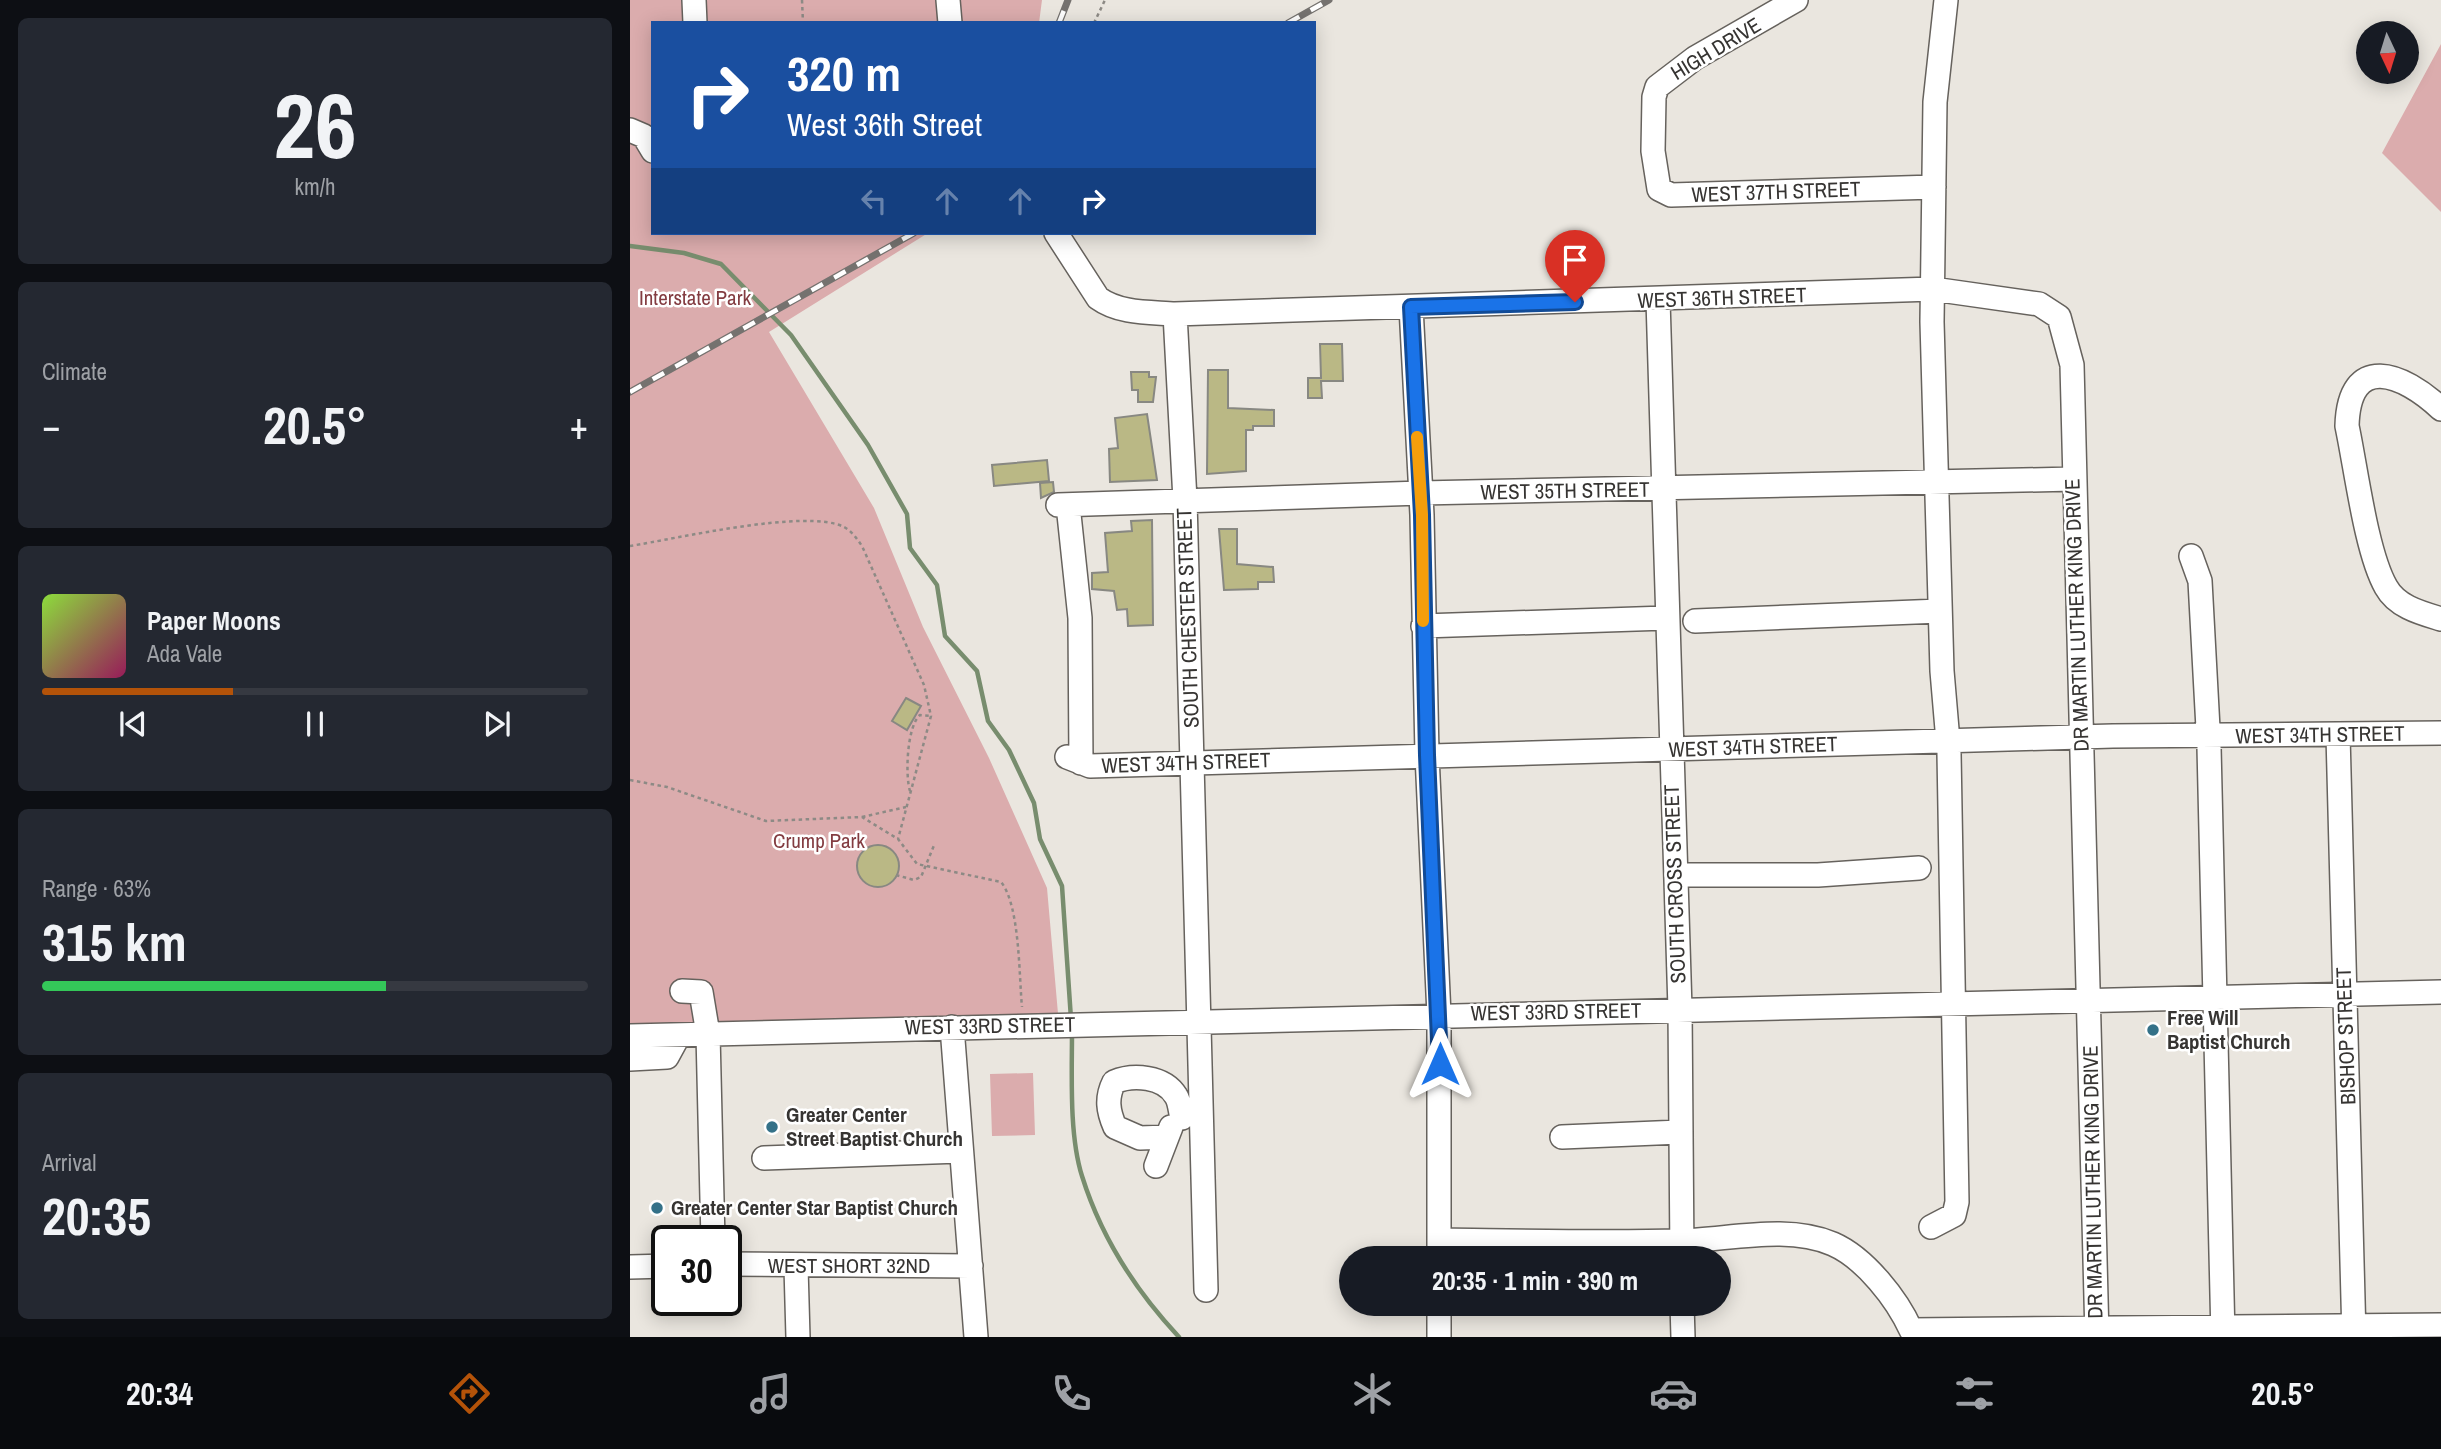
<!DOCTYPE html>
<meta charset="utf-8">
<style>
body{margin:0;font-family:"Archivo Narrow",sans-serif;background:#242831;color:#f1f3f6;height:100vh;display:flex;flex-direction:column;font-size:26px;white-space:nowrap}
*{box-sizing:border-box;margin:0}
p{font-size:23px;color:#9ea1a6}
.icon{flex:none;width:38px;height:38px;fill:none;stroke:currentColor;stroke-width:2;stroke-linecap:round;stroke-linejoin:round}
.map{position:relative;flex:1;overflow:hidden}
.drawer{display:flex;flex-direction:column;gap:18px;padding:18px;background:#0d0f14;width:630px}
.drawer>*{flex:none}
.hud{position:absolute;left:21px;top:21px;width:665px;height:214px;border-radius:0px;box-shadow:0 4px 18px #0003;background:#1a4fa0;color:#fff;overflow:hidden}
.needle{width:46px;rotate:176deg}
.fabs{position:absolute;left:1726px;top:21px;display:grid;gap:14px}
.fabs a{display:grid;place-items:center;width:63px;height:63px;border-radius:50%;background:#171b24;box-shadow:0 4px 18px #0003;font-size:35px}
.speed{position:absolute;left:21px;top:1225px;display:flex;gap:14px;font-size:35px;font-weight:700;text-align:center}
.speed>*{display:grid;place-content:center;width:91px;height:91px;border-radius:50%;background:#171b24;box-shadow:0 4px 18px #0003;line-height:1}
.speed .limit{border:4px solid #111;border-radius:10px;background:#fff;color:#111}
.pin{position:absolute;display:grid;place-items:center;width:60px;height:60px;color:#fff;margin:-72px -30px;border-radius:50% 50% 50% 0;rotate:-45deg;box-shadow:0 0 7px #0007}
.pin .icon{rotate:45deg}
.me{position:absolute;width:77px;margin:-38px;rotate:0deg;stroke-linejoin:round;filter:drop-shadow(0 0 5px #0008)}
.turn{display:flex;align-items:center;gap:24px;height:147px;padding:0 21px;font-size:32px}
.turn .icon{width:91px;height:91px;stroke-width:2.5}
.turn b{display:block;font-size:49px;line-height:60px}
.lanes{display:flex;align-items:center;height:66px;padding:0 21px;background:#0003;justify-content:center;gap:35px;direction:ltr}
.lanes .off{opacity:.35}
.big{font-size:52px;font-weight:800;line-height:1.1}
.drawer .tile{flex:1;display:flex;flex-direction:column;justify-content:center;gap:10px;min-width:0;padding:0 24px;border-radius:10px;background:#242831}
.drawer .dial{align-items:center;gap:0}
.dial b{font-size:91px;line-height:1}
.song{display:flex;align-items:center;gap:21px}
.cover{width:84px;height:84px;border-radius:10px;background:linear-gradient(135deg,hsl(90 70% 55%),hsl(330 70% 35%))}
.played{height:7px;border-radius:4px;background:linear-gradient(90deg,#b45309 35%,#363941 35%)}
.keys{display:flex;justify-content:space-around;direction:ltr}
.heat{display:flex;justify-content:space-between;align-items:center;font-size:38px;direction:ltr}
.charge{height:10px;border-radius:5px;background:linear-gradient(90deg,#34c759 63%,#363941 0)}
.trip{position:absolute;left:709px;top:1246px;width:392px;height:70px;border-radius:35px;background:#171b24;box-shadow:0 4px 18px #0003;font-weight:800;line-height:70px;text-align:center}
.dock{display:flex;height:112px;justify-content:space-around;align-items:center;background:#090b0e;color:#9ea1a6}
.dock .icon{width:49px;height:49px}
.dock .selected{color:#b45309}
.dock b{font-size:32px;color:#f1f3f6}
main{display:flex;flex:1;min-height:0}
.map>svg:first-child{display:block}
.green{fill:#dbacad}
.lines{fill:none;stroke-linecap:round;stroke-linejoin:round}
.stream{stroke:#788d6e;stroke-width:4.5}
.building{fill:#bab885;stroke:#888882;stroke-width:2}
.minor-casing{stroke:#66625d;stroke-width:26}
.path{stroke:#8d8a85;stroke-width:2.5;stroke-dasharray:3.5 3.5;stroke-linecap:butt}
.minor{stroke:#fff;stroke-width:23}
.rail-casing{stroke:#75726f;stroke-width:7}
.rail{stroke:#fff;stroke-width:4.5;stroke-dasharray:13;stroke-linecap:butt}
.route-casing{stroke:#114b97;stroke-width:18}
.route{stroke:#1a73e8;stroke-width:12}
.slow{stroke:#f59e0b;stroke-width:12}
.poi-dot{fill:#347188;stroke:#fff;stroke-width:2.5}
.labels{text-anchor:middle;stroke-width:5;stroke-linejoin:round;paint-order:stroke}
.street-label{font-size:21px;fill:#363432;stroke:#fff}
.park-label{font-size:21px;fill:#833c41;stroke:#fff}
.poi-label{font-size:21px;font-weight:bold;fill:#363432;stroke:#fff;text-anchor:start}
</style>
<main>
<section class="drawer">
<div class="tile dial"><b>26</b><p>km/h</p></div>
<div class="tile"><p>Climate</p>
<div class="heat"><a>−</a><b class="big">20.5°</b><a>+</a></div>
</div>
<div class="tile">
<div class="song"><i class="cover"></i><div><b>Paper Moons</b><p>Ada Vale</p></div></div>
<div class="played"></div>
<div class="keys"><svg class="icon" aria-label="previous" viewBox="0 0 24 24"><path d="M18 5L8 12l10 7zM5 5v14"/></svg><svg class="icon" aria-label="pause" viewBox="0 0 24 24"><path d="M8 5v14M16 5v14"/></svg><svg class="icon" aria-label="next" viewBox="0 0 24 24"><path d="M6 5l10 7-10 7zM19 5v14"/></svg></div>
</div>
<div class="tile"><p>Range · 63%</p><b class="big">315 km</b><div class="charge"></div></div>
<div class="tile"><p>Arrival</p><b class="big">20:35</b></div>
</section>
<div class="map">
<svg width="1811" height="1337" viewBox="0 0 1811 1337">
<rect width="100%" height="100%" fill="#eae6df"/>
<path class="green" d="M0 0H412L409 23H23V233H298L139 332 244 508 293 627 359 758 417 888 429 1025 0 1034Z
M1811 44V212L1752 153Z
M403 1073 405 1135 362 1136 360 1074Z"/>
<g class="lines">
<path class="stream" d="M0 246 54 253 91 264 161 335 238 445 277 514 280 548 307 585 315 636 347 671 358 721 379 750 404 803 410 839 432 886 441 1019
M442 1031C442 1075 439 1135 452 1176 471 1237 506 1291 549 1337"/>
</g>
<path class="building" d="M690 344H712L713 381H691L692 398H678V378H691Z
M578 370H598V408L644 410V426H623V430H616V471L577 474Z
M501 372H519V377H526L523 402H508V390H502Z
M517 414 527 480 480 482 479 449 488 448 485 418Z
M417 460 419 481 364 486 362 465Z
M423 482 424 492 411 498 410 483Z
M522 520 523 625 498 626 497 609 487 610 484 591 462 589V573L478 572 475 533 502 531 501 521Z
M589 529H607V564L643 567 644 582H628V589L594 590Z
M276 698 291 706 277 730 262 721Z
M227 866a21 21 0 1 1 42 0a21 21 0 1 1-42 0Z"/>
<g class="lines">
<g class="minor-casing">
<path id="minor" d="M64 0 65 23
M318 0 320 23
M1166 0 1065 58 1027 87 1024 97 1023 151 1029 189 1041 195 1304 187
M0 130 14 136 23 151
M426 233 468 298C490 314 520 312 545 314L1303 289 1409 304 1429 317 1442 365 1467 1337
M1028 300 1050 1009 1052 1258
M781 307 792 515 797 755 809 1015V1258
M545 314 555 500 576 1290
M1811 409C1773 373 1719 352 1717 426 1726 468 1736 552 1756 587 1767 607 1791 613 1811 619
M428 505 791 493 1443 479
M438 505 450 618 451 763
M1561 556 1570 581 1579 747 1593 1337
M1065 621 1310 611
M793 626 1036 618
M1708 735 1724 1337
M437 757 460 766 1483 736 1811 733
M1046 875H1188L1289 868
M52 991 71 992 78 1034 83 1241
M322 1027 346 1337
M0 1036 1811 992
M0 1059 37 1057 49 1035
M537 1137 510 1138 485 1127C478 1111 476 1098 484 1082 503 1074 534 1076 546 1096 550 1102 550 1111 552 1118
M932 1137 1050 1132
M134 1158 330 1151
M526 1166 541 1127
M1301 1227 1324 1215 1327 1202 1319 753 1312 671 1302 322 1305 102 1316 0
M810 1240C890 1241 970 1243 1050 1241 1098 1240 1157 1224 1203 1244 1235 1258 1267 1299 1281 1330
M96 1264 341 1266
M0 1267 37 1266
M166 1267 168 1337
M809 1304V1337
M1052 1304 1053 1337
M1281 1330 1811 1325"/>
</g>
<path class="path" d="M172 0 173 23
M464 23 475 0
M0 546C45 539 177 508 214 527 222 531 227 539 232 546L294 685 301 716 268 839
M0 780 37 787 136 821 232 817 268 839 287 864 371 882C390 905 389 977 392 1007
M280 791C275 775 277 726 290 715L301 716
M232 817 276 807
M266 875 284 880 291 877 305 843"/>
<use href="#minor" class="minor"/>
<g class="rail-casing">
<path id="rail" d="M429 23 438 0
M658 23 699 0
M0 392 284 233"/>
</g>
<use href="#rail" class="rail"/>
</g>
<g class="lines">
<g class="route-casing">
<path id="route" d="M810 1064 797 755 792 515 781 307 945 302"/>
</g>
<use href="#route" class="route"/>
<path class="slow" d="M787 437 792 515 793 621"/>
</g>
<g class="poi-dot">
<circle cx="1523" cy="1030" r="7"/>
<circle cx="142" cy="1127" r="7"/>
<circle cx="27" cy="1208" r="7"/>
</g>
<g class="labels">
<g class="street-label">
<text transform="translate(1086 49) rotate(-31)" y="7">HIGH DRIVE</text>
<text transform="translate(1146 192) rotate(-2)" y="7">WEST 37TH STREET</text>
<text transform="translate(1092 298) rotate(-2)" y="7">WEST 36TH STREET</text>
<text transform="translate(935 491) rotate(-1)" y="7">WEST 35TH STREET</text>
<text transform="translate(1447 615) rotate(-92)" y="7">DR MARTIN LUTHER KING DRIVE</text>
<text transform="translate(558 618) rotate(-92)" y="7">SOUTH CHESTER STREET</text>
<text transform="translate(1690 735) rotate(-1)" y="7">WEST 34TH STREET</text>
<text transform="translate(1123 747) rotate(-2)" y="7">WEST 34TH STREET</text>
<text transform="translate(556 763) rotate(-2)" y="7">WEST 34TH STREET</text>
<text transform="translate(1045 884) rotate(-92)" y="7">SOUTH CROSS STREET</text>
<text transform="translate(926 1012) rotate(-1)" y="7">WEST 33RD STREET</text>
<text transform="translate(360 1026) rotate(-1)" y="7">WEST 33RD STREET</text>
<text transform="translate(1716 1036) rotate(-92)" y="7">BISHOP STREET</text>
<text transform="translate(1463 1182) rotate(-91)" y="7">DR MARTIN LUTHER KING DRIVE</text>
<text x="219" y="1273">WEST SHORT 32ND</text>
</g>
<g class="park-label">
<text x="65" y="305">Interstate Park</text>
<text x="189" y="848">Crump Park</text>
</g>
<g class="poi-label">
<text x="1537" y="1025">Free Will<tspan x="1537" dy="24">Baptist Church</tspan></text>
<text x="156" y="1122">Greater Center<tspan x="156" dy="24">Street Baptist Church</tspan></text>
<text x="41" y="1215">Greater Center Star Baptist Church</text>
</g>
</g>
</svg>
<div class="fabs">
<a><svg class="needle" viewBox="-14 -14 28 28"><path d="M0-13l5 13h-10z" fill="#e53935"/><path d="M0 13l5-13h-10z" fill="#9ea1a6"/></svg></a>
</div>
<div class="speed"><div class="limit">30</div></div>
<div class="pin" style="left:945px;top:302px;background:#d93025"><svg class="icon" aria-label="arrive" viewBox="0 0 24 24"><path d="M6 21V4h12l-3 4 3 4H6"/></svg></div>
<svg class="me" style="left:810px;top:1064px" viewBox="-20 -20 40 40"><path d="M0-17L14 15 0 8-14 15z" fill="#1a73e8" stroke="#fff" stroke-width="4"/></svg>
<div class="trip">20:35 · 1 min · 390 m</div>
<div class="hud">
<div class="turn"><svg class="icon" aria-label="right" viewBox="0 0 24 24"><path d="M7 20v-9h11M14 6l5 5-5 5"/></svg><div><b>320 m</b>West 36th Street</div></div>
<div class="lanes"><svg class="icon off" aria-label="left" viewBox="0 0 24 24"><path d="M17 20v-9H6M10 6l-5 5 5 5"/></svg><svg class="icon off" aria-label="ahead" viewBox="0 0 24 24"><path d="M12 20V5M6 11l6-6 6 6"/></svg><svg class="icon off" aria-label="ahead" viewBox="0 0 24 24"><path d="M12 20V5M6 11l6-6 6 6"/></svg><svg class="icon" aria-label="right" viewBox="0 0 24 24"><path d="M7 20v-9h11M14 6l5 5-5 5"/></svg></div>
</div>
</div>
</main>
<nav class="dock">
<b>20:34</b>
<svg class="icon selected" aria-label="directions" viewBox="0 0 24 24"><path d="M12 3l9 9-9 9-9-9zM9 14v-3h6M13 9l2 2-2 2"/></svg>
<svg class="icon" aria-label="music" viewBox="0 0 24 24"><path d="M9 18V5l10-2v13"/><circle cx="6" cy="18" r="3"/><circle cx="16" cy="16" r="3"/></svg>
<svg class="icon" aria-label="phone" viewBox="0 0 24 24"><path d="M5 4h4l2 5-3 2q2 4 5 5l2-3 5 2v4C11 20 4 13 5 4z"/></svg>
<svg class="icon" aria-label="climate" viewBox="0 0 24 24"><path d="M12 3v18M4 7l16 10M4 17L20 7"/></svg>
<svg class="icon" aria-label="car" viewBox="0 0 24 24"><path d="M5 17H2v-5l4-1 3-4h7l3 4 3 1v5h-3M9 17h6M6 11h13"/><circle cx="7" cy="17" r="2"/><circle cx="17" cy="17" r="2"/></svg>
<svg class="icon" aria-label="filters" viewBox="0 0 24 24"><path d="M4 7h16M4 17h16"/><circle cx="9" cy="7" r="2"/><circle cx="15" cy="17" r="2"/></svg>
<b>20.5°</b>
</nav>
